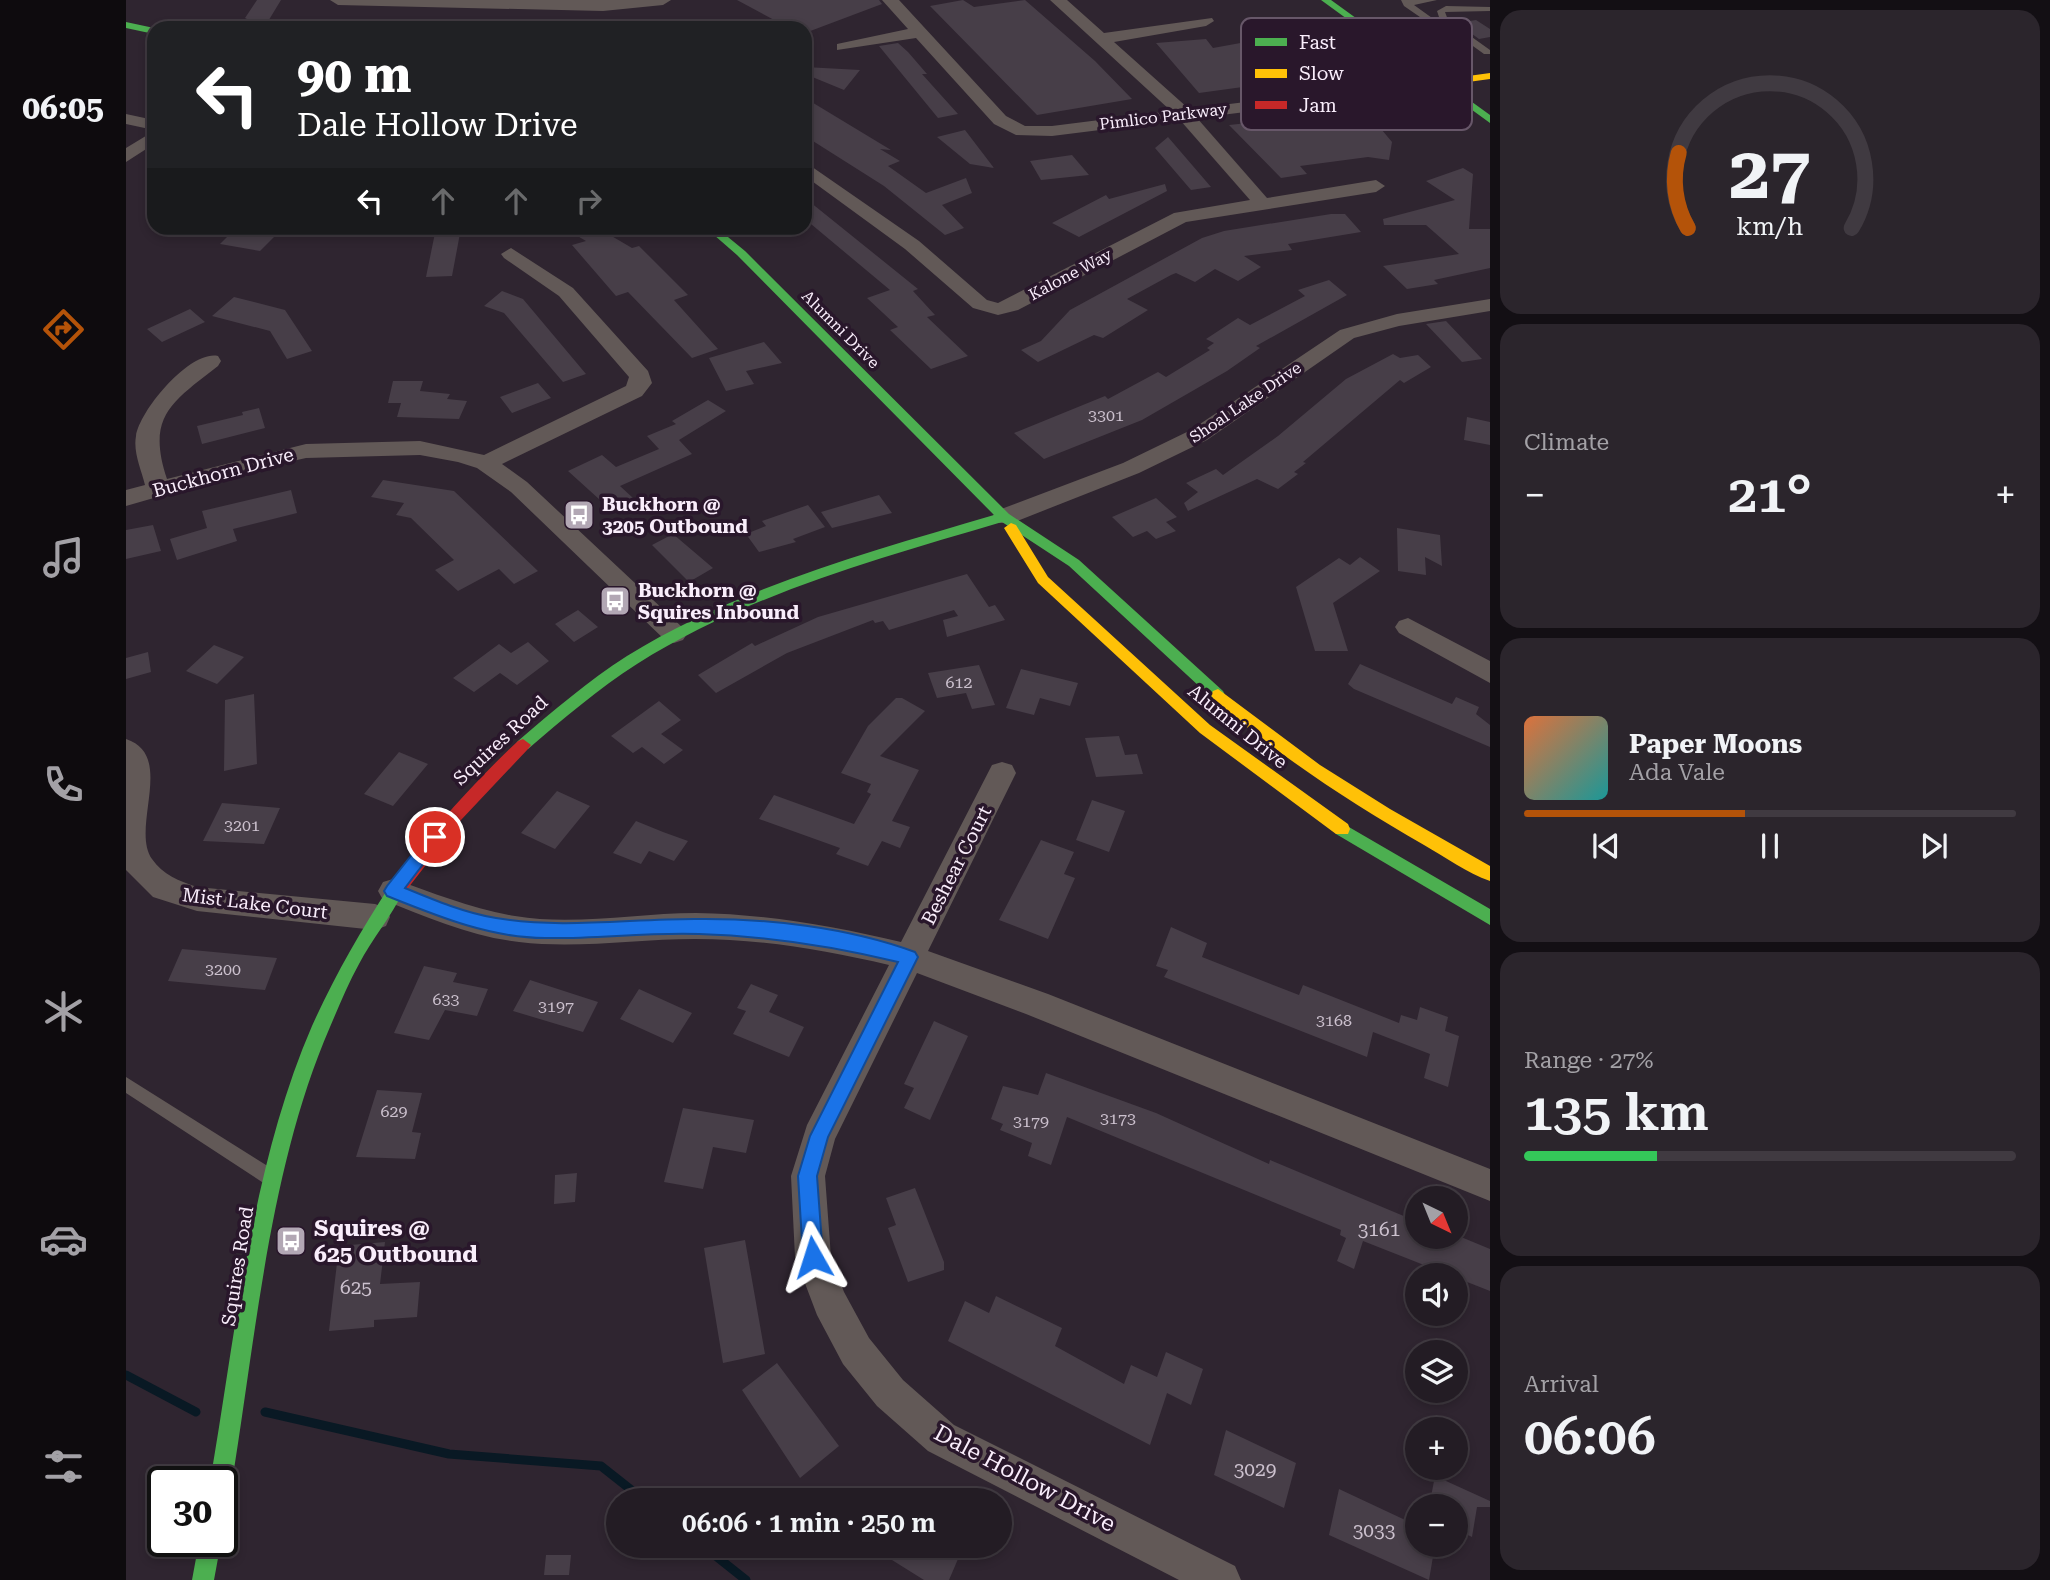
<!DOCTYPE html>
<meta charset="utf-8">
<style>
body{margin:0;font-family:"Roboto Serif",serif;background:#2b252c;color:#f1f3f6;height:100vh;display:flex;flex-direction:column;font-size:26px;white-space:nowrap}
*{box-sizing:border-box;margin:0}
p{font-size:23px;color:#a3a1a6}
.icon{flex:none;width:38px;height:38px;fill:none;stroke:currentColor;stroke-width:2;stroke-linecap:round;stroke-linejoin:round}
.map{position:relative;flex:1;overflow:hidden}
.details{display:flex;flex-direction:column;gap:10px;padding:10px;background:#130f14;width:560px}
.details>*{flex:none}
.hud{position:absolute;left:21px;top:21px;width:665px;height:214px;border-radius:21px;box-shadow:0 4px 10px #0003,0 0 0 2px #403a41;background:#202124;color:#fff;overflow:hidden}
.needle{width:46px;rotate:137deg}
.tools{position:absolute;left:1279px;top:1186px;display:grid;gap:14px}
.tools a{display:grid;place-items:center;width:63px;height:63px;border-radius:50%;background:#231c24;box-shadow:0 4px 10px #0003,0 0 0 2px #403a41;font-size:35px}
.speed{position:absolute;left:21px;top:1466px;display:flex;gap:14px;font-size:35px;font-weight:700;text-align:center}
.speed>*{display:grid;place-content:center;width:91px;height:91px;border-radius:50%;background:#231c24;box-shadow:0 4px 10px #0003,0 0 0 2px #403a41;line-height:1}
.speed .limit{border:4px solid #111;border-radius:10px;background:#fff;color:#111}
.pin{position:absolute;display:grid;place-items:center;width:60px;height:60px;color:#fff;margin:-30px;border:4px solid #fff;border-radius:50%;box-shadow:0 2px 7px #0007}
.me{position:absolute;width:77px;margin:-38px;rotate:354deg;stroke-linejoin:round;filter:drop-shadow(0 0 5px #0008)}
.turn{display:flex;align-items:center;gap:24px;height:147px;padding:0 35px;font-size:32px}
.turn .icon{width:91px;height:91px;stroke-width:2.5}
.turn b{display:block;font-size:49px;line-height:60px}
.lanes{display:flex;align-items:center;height:66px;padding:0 35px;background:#0003;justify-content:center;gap:35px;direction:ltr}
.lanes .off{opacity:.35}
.big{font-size:52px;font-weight:600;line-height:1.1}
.details .widget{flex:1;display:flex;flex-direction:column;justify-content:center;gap:10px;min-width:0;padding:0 24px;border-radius:21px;background:#2b252c}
.details .dial{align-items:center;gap:0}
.dial svg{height:182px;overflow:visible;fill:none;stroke:#403a41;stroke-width:7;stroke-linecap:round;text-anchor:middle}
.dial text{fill:#f1f3f6;stroke:none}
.song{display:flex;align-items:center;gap:21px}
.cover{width:84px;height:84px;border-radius:10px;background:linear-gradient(135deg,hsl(20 70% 55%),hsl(180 70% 35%))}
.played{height:7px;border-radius:4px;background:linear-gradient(90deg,#b45309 45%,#403a41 45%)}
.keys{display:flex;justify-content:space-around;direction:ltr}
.heat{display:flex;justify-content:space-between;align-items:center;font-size:38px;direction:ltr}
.charge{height:10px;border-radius:5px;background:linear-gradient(90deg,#34c759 27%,#403a41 0)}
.trip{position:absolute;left:480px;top:1488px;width:406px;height:70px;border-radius:35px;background:#231c24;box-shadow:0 4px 10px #0003,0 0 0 2px #403a41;font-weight:600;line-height:70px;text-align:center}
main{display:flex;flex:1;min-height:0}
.dock{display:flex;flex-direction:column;width:126px;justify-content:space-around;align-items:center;background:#0e0b0e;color:#a3a1a6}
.dock .icon{width:49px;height:49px}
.dock .active{color:#b45309}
.dock b{font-size:32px;color:#f1f3f6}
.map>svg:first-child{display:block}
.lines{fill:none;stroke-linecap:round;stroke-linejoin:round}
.stream{stroke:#091924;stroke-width:9}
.building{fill:#473e48}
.lane{fill:#625957;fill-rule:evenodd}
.street{fill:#625957;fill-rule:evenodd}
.fast{fill:#4caf50;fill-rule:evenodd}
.slow{fill:#ffc107;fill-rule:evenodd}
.jam{fill:#c62828;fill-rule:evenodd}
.route{fill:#1a73e8;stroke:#114b97;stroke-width:2}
.labels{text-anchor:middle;stroke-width:7;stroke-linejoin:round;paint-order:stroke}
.far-street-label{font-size:16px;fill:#f9edfb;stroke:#29172b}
.number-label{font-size:16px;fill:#ccc1ce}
.street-label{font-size:19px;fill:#f9edfb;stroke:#29172b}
.poi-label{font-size:19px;font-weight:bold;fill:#f9edfb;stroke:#29172b;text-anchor:start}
.near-number-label{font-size:19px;fill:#ccc1ce}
.near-poi-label{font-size:23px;font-weight:bold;fill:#f9edfb;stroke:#29172b;text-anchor:start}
.near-street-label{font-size:23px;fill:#f9edfb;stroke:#29172b}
.key{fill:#29172b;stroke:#675769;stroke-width:2}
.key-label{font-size:19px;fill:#f9edfb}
</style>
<main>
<nav class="dock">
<b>06:05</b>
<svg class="icon active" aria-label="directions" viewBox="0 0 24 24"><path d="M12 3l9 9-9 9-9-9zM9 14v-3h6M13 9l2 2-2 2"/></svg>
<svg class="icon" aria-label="music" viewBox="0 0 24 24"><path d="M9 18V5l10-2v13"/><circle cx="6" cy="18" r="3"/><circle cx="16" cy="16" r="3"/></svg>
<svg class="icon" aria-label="phone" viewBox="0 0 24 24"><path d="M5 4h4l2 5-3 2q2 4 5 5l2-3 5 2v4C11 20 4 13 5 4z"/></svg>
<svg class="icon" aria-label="climate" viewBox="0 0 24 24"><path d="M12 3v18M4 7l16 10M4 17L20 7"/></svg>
<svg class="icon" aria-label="car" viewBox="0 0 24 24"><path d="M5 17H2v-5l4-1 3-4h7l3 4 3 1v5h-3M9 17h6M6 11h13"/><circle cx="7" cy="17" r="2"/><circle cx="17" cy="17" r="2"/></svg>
<svg class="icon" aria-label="filters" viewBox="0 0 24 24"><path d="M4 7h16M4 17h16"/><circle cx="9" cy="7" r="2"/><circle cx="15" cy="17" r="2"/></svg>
</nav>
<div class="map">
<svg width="1364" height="1580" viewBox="0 0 1364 1580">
<rect width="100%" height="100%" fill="#2f2530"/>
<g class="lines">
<path class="stream" d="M0 1375 70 1412
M139 1412 323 1454 475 1466 518 1500
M576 1545 620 1580"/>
</g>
<path class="building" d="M131 0H155L138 28 119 18Z
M611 0H753L756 4 679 33V28H663Z
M837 0 848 7 899 0 969 61 1006 99 911 115 804 6Z
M1350 20 1364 29V37L1353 39 1331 23Z
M1153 36 1191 77 1073 93 1030 43 1080 39 1087 48Z
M772 43 782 52 801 74H796L832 114 812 118 753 46Z
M679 67 734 70 718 90 679 74Z
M679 98 765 150 754 149 774 161 762 166 800 193 840 178 846 193 816 205 838 228 819 235 758 186 679 136Z
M1240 111 1266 142 1263 160 1242 157 1174 166 1181 174 1155 178 1103 125Z
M839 130 868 168 844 164 811 137Z
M1042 137 1085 187 1065 190 1029 148Z
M946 155 963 175 915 180 904 161Z
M1337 168 1347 174 1343 229H1364V268L1308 280 1312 284 1281 289 1257 266 1333 254 1300 225H1258L1257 219 1329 200 1300 181Z
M1039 184 1041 191 953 237 926 223 980 195 983 199Z
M679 198 792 289 787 291 809 315 801 317 842 356 805 369 764 330 772 327 741 298 764 290 679 219Z
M1205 214H1219L1235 232 1162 244 1166 250 1118 256 1135 267 1112 281 1089 269 1069 282 1050 273 1045 275 1001 299 1022 310 977 338 968 335 912 362 895 350 915 341 944 310 1076 238 1098 231Z
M110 228H157L134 251 94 244Z
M310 228H335L326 276 300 277Z
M438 228H472L506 248 513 246 562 295 548 300 592 349 566 358 502 292 490 296 446 245 460 241Z
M1203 280 1221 295 1130 346 1134 348 1101 371 1016 420 918 459 888 433 979 396 982 399 1032 372 1040 377 1084 350 1081 348 1088 343 1080 339 1112 318 1124 325 1179 296 1172 290Z
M376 291 397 299 460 374 437 382 378 313 358 306Z
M108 297 159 310 186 351 161 359 144 331 86 316Z
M64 309 79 322 36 342 21 329Z
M1320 321 1356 359 1336 362 1300 324Z
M638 342 656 363 620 371 628 384 600 391 583 358Z
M1267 354 1274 358 1292 355 1305 367 1278 383 1274 380 1177 462 1180 463 1168 472 1172 474 1152 489 1131 479 1062 511 1058 503 1072 492 1060 483 1090 469 1097 475 1152 436 1220 379Z
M267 381H297L294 391 324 394 321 399 341 401 333 419 271 417 275 403H262Z
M412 383 425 398 386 413 374 397Z
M582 400 600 411 553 440 566 454 494 486 507 498 484 509 442 471 476 455 490 467 533 449 521 436 550 424 546 421Z
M133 408 139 428 76 444 71 426 117 415 116 412Z
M1341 417 1364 422V445L1338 440Z
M257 480 328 491 412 571 388 584 373 569 332 591 309 570 328 560 285 518 270 515 278 503 245 497Z
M165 490 171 513 107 529 111 541 51 560 44 539 81 528 76 511Z
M753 495 766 513 706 528 695 512Z
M1030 498 1051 517 1040 522 1050 531 1030 539 1021 531 1007 537 986 517Z
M682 505 699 527 667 539 670 542 633 552 620 534 640 526 636 521Z
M27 525 35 551 0 559V530Z
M1271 528 1314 535 1316 566 1299 557 1300 575 1272 571Z
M547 534 587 568 563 582 526 545Z
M1234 557 1254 571 1207 603 1222 651H1189L1170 587 1213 558 1224 565Z
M841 574 863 607 869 605 879 620 821 637 817 620 832 616 828 610 763 630 757 621 749 623 747 620 661 653 590 693 572 675 626 643 629 646 692 617Z
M452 610 472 627 448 642 429 624Z
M402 642 423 661 391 685 374 673 348 692 327 678 373 644 385 653Z
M88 645 118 657 91 684 60 671Z
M22 652 25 672 0 679V658Z
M1234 664 1326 704 1330 697 1353 707 1350 714 1364 725V747L1228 689 1222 684Z
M853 665 869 705 846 709 840 693 811 698 802 673Z
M895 669 952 683 944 706 914 698 908 715 880 708Z
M128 694 131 764 98 771 99 700Z
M770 698H776L799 711 754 756 793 770 766 821 784 827 774 848 756 841 742 866 710 854 714 848 633 819 648 795 728 824 745 794 741 792 745 784 715 773 742 726Z
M533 701 555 720 535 734 557 750 538 764 516 747 507 753 485 736Z
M993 736 999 755 1011 754 1017 774 970 777 959 738Z
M273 752 302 764 267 806 238 794Z
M431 791 464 806 429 849 395 833Z
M966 800 999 811 983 852 950 840Z
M96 803 154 808 138 844 77 841Z
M510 821 537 832 562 841 548 861 523 851 515 864 487 853Z
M915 840 948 852 938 874 949 878 922 939 873 920Z
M1045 927 1081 943 1076 957 1173 995 1177 985 1273 1023 1275 1015 1291 1020 1294 1007 1322 1017 1319 1031 1333 1036 1322 1087 1298 1078 1304 1054 1247 1032 1241 1057 1038 977 1042 970 1030 966Z
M56 949 151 958 139 990 42 981Z
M298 966 331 973 327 982 362 989 351 1016 319 1010 303 1040 268 1033Z
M404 980 472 1002 457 1032 387 1011Z
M625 984 652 995 643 1012 678 1027 663 1057 607 1034 620 1011 611 1008Z
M513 989 566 1013 547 1043 494 1019Z
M808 1021 842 1036 804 1120 778 1108 788 1088 778 1084Z
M920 1073 1030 1113 1143 1164 1144 1160 1292 1222V1237H1335L1364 1249V1291L1237 1241 1228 1269 1211 1261 1220 1238 1214 1235 1215 1230 941 1117 925 1165 902 1156 906 1143 874 1130 877 1124 865 1119 877 1086 912 1095Z
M251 1090 296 1093 286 1132 295 1133 289 1159 230 1157Z
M557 1108 628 1120 620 1153 587 1147 577 1189 538 1182Z
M451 1173 449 1202 428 1204 429 1175Z
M789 1188 818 1262V1270L782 1282 762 1228 770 1225 760 1198Z
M619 1240 639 1354 597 1363 578 1248Z
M259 1242 254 1284 294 1282 291 1317 248 1320V1327L203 1331 213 1246Z
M870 1296 936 1328 929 1346 998 1384 1005 1365 1031 1377 1040 1352 1077 1369 1065 1405 1041 1393 1024 1445 822 1341 839 1301 863 1313Z
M651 1363 713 1446 674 1478 616 1390Z
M1100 1430 1170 1463 1158 1508 1088 1475Z
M1309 1476 1364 1501V1507H1351L1346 1537 1330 1529V1507H1303Z
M1213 1489 1292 1526V1545H1309L1303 1580 1203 1535Z
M742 1545H838L823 1580H798Z
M420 1555H445L443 1575H418Z"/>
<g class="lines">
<path class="lane" d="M1275 0H1311L1288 5 1327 33 1320 35 1278 6Z
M1320 6 1364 7V11L1319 12 1322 20 1364 50V54H1358L1315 23 1311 11Z
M0 1077 148 1170 151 1176 148 1182 142 1184 136 1182 0 1093Z"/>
<path class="street" d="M204 0H545L537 5 477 11 212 5Z
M756 0H773L880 116 899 126H926L1045 111 924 0H941L978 33 1086 18 1088 21 1080 26 988 42 1063 109 1313 78 1321 83 1313 88 1071 118 1141 198 1250 180 1259 186 1250 192 1060 222 892 310 872 315 847 308 779 249 679 176V162L793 241 861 300 872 303 1048 213 1124 200 1054 120 926 136 890 135 868 124 790 38 711 50V44L782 29Z
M0 114 28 120V130L0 124Z
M28 131V144L0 162V148Z
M385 248 447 288 522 371 526 383 516 396 376 464 401 482 557 628 561 634 557 640 548 643 539 640 385 492 351 468 332 462 294 455 180 458 118 472 0 506V490L19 485C15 469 7 452 10 436 14 410 64 350 92 356L95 361 92 366C46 402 20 416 41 479L180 444 294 441 358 455 500 386 503 377 433 296 378 258 375 254Z
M1364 299V311L1273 326 1228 338 1081 440 1013 473 886 523H870L866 517 870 511 997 463 1065 430 1214 330 1271 314Z
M1282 618 1364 661V683L1273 633 1269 627 1273 621Z
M0 739C50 755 4 828 26 859 37 875 53 881 71 887L249 904 260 908 264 917 260 926 249 930 71 911 27 897 0 870Z
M876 762 886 765 890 773 802 951 922 994 1364 1169V1201L900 1014 791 973 709 1139 699 1176 705 1257 718 1292 743 1338 777 1380 828 1425 1109 1566 1115 1580H1053L802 1451 751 1406 717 1364 691 1315 669 1257 665 1176 681 1125 763 965C699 950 635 939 569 939 511 939 451 949 393 942 346 937 301 917 257 900L252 891 257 882 267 879C308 893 346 909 389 916 448 926 511 913 570 913 640 914 707 926 775 942L866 765Z"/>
<path class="fast" d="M1195 0H1205L1364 115V123Z
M0 22 28 28V34L0 28Z
M580 228H591L619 251 883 514 953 560 1097 691 1099 695 1097 699H1087L943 566 876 522C751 559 622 594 511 664 472 689 437 719 402 749H392L389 745 392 741C427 711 462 681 501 656 613 587 743 552 868 515L611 255Z
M1216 823 1364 909V925L1210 834 1208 829 1210 824Z
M269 885 275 887 277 892C265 917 246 939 233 964 222 984 213 1006 204 1027 144 1165 130 1334 106 1482L103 1490 96 1492V1482H84C110 1332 125 1167 186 1026 208 977 234 932 263 887Z
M73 1542H95L88 1580H66Z"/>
<path class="slow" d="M1364 73V79L1313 86 1308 83 1313 80Z
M885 523 890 525 922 577 1084 725 1222 824 1224 829 1222 834H1210L1074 733 912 583 878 528Z
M1092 689 1194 765 1264 809 1364 866V881C1341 873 1319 857 1298 845 1223 802 1152 755 1087 699L1085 695 1087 691Z"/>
<path class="jam" d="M397 739 405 745 402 749 335 820 275 897 269 899 263 897 261 892 263 887C302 834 344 786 392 741Z"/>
</g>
<path class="route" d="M309 831 317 837 314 842 279 888C308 900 339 913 370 918 435 929 502 919 568 919 640 918 721 927 789 952L792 957 702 1137 691 1176 697 1257 694 1264 687 1267 680 1264 677 1257 672 1176 684 1136 772 962C706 946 641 936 573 934 521 932 470 939 419 938 364 938 311 916 261 896L258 891 261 886 303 833Z"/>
<defs>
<g id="bus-square" transform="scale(1.575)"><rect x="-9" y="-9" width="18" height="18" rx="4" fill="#b2a7b4" stroke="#29172b"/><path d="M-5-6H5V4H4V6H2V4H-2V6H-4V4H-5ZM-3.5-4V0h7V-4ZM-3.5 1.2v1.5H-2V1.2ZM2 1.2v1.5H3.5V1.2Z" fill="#fff"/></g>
</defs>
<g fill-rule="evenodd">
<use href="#bus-square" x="453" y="515"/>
<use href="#bus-square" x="489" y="601"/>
<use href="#bus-square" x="165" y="1241"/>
</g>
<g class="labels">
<g class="far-street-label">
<text transform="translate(1037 116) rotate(-7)" y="6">Pimlico Parkway</text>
<text transform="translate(944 274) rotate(-28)" y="6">Kalone Way</text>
<text transform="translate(715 329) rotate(45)" y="6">Alumni Drive</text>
<text transform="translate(1119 402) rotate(-34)" y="6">Shoal Lake Drive</text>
</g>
<g class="number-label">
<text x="980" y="421">3301</text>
<text x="833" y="688">612</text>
<text x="116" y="831">3201</text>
<text x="97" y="975">3200</text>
<text x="320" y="1005">633</text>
<text x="430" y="1012">3197</text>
<text x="1208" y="1026">3168</text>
<text x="268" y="1117">629</text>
<text x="992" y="1124">3173</text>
<text x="905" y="1127">3179</text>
</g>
<g class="street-label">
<text transform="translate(97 472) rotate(-15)" y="7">Buckhorn Drive</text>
<text transform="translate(1112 726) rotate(39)" y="7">Alumni Drive</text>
<text transform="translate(374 740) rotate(-43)" y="7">Squires Road</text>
<text transform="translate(830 865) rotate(-63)" y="7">Beshear Court</text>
<text transform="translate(129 903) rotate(7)" y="7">Mist Lake Court</text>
<text transform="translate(111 1266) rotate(-81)" y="7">Squires Road</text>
</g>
<g class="poi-label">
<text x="476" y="511">Buckhorn @<tspan x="476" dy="22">3205 Outbound</tspan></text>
<text x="512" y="597">Buckhorn @<tspan x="512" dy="22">Squires Inbound</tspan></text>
</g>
<g class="near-number-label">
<text x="1253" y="1236">3161</text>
<text x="230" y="1294">625</text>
<text x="1129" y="1476">3029</text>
<text x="1248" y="1537">3033</text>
</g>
<g class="near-poi-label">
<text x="188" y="1236">Squires @<tspan x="188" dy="26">625 Outbound</tspan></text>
</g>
<g class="near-street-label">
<text transform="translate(899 1478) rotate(28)" y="8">Dale Hollow Drive</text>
</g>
</g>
<rect x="1115" y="18" width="231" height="112" rx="10" class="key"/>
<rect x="1129" y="38" width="32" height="8" fill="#4caf50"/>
<rect x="1129" y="69" width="32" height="9" fill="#ffc107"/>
<rect x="1129" y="101" width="32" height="8" fill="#c62828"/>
<g class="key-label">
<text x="1173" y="49">Fast</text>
<text x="1173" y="80">Slow</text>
<text x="1173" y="112">Jam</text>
</g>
</svg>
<div class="tools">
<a><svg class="needle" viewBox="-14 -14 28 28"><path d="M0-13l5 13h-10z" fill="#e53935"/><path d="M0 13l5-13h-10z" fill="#a3a1a6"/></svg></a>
<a><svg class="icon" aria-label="sound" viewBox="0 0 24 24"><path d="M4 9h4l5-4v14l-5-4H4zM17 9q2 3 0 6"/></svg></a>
<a><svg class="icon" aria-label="layers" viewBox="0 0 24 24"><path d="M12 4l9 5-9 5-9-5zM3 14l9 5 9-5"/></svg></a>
<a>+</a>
<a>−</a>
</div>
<div class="speed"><div class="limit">30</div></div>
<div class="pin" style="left:309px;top:837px;background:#d93025"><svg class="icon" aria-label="arrive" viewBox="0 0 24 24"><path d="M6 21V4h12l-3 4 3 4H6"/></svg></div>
<svg class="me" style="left:687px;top:1257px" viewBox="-20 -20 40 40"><path d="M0-17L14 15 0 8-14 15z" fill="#1a73e8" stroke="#fff" stroke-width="4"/></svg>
<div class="trip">06:06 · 1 min · 250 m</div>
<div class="hud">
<div class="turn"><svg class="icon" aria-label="left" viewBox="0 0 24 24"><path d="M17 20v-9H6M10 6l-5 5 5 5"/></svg><div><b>90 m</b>Dale Hollow Drive</div></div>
<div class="lanes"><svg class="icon" aria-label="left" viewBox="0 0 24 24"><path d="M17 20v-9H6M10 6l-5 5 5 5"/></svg><svg class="icon off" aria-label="ahead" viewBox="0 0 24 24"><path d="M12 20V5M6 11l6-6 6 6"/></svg><svg class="icon off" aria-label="ahead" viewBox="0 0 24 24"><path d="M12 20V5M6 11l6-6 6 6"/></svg><svg class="icon off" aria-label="right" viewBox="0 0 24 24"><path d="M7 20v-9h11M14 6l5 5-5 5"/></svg></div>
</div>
</div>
<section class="details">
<div class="widget dial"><svg viewBox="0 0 100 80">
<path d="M14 69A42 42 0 1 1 86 69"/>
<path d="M14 69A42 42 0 0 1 10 36" stroke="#b45309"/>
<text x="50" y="56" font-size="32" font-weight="700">27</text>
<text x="50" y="72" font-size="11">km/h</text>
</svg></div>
<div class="widget"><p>Climate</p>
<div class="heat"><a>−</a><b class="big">21°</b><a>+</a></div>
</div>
<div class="widget">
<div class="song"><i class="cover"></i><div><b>Paper Moons</b><p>Ada Vale</p></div></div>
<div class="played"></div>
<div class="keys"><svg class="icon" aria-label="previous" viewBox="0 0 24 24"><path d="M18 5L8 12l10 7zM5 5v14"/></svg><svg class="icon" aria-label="pause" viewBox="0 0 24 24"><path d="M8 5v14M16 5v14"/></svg><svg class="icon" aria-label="next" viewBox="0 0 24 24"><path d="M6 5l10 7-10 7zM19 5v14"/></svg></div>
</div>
<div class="widget"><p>Range · 27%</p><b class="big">135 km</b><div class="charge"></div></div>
<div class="widget"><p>Arrival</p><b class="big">06:06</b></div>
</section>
</main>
